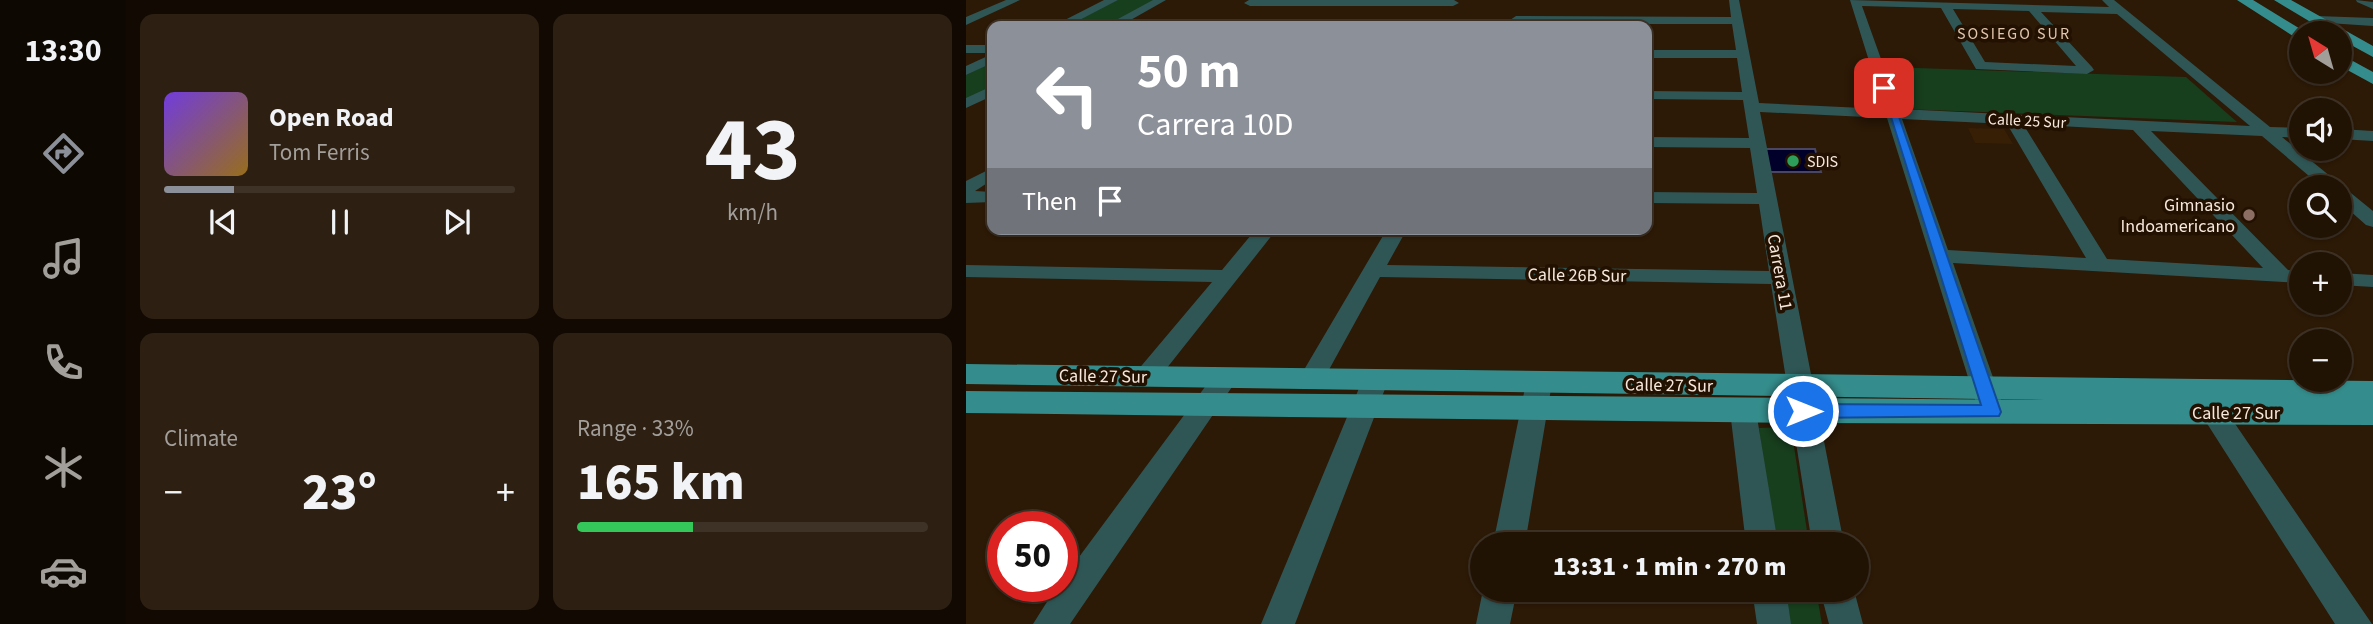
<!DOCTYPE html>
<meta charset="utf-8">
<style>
body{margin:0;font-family:"Source Sans 3",sans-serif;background:#2d2013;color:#f1f3f6;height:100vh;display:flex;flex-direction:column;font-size:26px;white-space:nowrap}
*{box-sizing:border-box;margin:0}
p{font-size:23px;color:#a29e9a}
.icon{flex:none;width:38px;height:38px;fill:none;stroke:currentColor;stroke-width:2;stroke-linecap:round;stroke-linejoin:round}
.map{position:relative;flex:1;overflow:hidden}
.drawer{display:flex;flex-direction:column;gap:14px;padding:14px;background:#120a02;width:840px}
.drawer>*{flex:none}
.banner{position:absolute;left:21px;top:21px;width:665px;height:214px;border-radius:14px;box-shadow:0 2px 5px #0004,0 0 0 2px #3e3226;background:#8c9099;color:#fff;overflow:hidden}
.needle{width:46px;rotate:323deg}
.buttons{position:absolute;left:1323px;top:21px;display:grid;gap:14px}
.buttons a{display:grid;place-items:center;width:63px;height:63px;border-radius:50%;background:#211304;box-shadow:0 2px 5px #0004,0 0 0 2px #3e3226;font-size:35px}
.speed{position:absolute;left:21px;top:511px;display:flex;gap:14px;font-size:35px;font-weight:700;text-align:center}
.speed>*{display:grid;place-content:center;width:91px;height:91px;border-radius:50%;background:#211304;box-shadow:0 2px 5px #0004,0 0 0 2px #3e3226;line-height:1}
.speed .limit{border:10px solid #d22;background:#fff;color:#111}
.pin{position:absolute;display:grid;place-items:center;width:60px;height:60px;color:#fff;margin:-30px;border-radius:14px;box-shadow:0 4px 10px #0006}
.me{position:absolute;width:77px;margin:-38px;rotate:90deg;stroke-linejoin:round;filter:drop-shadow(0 0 5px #0008)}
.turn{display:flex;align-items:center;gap:24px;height:147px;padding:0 35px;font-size:32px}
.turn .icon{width:91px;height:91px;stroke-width:2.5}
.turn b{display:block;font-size:49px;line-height:60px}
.then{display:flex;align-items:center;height:66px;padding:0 35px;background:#0003;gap:14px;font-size:26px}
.big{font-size:52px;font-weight:800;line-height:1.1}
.drawer .tile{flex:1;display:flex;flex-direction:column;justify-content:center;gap:10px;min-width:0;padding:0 24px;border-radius:14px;background:#2d2013}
.drawer .dial{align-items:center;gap:0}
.dial b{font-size:91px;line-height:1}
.song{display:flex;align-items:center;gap:21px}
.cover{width:84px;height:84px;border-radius:10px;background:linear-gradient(135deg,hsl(260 70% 55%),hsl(40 70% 35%))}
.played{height:7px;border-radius:4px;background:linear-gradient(90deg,#8c9099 20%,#3e3226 20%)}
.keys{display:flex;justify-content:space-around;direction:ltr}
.heat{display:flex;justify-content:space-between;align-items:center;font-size:38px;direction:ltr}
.charge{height:10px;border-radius:5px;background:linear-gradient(90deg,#34c759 33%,#3e3226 0)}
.drawer .tiles{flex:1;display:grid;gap:14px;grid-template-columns:repeat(2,1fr)}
.trip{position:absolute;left:504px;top:532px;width:399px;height:70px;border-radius:35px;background:#211304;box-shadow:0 2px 5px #0004,0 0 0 2px #3e3226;font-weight:800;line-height:70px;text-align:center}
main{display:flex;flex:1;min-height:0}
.tab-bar{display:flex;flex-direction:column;width:126px;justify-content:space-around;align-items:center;background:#0d0802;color:#a29e9a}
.tab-bar .icon{width:49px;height:49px}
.tab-bar .active{color:#8c9099}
.tab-bar b{font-size:32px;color:#f1f3f6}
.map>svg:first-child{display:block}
.built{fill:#371f05}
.green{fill:#173e1d}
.water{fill:#00002a;stroke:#4a465f;stroke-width:2}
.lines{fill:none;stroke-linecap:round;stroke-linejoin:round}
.minor{fill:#2f5655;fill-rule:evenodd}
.major{fill:#348d8c;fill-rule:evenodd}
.route{fill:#1a73e8;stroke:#114b97;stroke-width:2}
.leisure-dot{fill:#2e9e5b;stroke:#221000;stroke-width:2.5}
.education-dot{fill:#8d6e63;stroke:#221000;stroke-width:2.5}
.labels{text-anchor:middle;stroke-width:7;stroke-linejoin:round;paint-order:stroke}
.far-neighbourhood-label{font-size:16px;letter-spacing:2px;fill:#e1c6ae;stroke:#221000}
.far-street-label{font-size:16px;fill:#f6e8dc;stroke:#221000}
.far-poi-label{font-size:16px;fill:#f6e8dc;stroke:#221000;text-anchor:start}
.poi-label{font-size:18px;fill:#f6e8dc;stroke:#221000;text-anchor:end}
.street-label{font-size:18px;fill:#f6e8dc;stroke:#221000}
</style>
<main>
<nav class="tab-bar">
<b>13:30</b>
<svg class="icon active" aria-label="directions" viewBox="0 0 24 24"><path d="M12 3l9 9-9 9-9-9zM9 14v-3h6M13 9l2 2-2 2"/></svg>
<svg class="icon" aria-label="music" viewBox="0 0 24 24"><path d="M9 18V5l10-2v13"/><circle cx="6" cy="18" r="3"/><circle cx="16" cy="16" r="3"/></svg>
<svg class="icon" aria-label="phone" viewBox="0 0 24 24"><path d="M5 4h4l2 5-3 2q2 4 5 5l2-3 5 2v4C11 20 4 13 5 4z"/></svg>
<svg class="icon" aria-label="climate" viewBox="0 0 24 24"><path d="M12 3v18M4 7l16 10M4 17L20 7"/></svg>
<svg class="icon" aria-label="car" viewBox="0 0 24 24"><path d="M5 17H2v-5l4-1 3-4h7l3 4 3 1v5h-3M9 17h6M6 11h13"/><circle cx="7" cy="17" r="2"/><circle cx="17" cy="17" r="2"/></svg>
</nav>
<section class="drawer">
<div class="tiles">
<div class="tile">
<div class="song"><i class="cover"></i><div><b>Open Road</b><p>Tom Ferris</p></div></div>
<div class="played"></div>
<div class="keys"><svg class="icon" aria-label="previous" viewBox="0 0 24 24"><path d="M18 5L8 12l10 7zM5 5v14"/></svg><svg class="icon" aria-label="pause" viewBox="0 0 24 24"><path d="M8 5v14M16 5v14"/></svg><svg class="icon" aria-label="next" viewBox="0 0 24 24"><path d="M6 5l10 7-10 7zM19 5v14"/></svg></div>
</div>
<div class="tile dial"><b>43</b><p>km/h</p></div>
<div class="tile"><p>Climate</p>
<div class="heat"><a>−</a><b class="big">23°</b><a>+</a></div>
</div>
<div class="tile"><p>Range · 33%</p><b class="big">165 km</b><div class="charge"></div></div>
</div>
</section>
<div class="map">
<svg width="1407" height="624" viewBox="0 0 1407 624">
<rect width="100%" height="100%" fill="#2c1906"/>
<path class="built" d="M1002 128 1038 129 1047 144 1009 143Z"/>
<path class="green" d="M151 0H191L141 26H100Z
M26 62V88L0 101V75Z
M922 67 1220 77 1271 122 936 109Z
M825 427 843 544H807L793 428Z
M813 590H850L856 624H817Z"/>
<path class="water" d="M799 149H849L855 172H803Z"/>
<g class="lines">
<path class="minor" d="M40 0H54L0 25V17Z
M138 0H152L102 26H87Z
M187 0H200L154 26H139Z
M283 0H488L493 3 487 6H284L278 3Z
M763 0H773L793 103 918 109 884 0 1143 7 1136 0H1148L1304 127 1335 128V138L1316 137 1407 211V227L1400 225 1374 202V187H1356L1296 136 1185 131 1322 270 1335 271V283L987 263 1037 406 1033 413 1024 415 1015 413 1011 406 921 118 794 112 878 544H846L805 284 414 277 354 386 345 389 336 386 332 380 421 229H441L421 265 803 271 793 204 681 203V192L791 193 784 148 681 147V137L783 138 777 100 681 99V91L776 92 771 58H681V50H770L766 24H550L544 20 550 16 765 17ZM896 6 975 8 1010 69 1121 74 1128 70 1126 67 1075 12 1151 14 1284 126 933 109ZM987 9 1063 11 1110 66 1019 62ZM936 119 1041 124 1120 258 982 250ZM1057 124 1167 130 1297 268 1141 259Z
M1390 0 1407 2V9L1391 2Z
M1351 16 1407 18V26L1347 22V18Z
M251 19 470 20 476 24 247 26 245 23Z
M0 45H26V53H0Z
M26 54V63L0 75V66Z
M26 86V96L0 108V98Z
M1374 129 1407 131V141L1374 139Z
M26 168V180L9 191 26 192V202L0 203V181Z
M290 229H311L189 383 180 386 171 383 167 377 171 371 246 282 0 277V265L256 270Z
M1374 273 1407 275V287L1374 285Z
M259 369 268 372 272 378 268 384 104 624H67L91 586H96V580L250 372Z
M409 372 418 375 422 381 329 624H295L396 381 400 375Z
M573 374 582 377 586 383 559 544H527L560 383 564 377Z
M1239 391 1248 393 1406 624H1369L1226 400 1230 393Z
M777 401 786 404 790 411 812 544H780L764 411 768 404Z
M517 590H551L544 624H510Z
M786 590H820L825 624H791Z
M854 590H888L897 624H863Z"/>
<path class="major" d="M1271 0H1287L1341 33H1335V39L1330 38Z
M1308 0H1325L1407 46V57L1374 39V33H1363Z
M1374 54 1407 72V84L1374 66Z
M0 364 1407 381V425L837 423 0 413V391L1079 400 0 384Z"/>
</g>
<path class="route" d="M915 85 923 88 1035 412 1033 416 837 418 827 411 837 404 1015 405Z"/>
<circle class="leisure-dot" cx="827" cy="161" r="7"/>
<circle class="education-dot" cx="1283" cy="215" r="7"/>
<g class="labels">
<g class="far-neighbourhood-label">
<text x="1048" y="39">SOSIEGO SUR</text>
</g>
<g class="far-street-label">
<text transform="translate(1061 120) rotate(3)" y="6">Calle 25 Sur</text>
</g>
<g class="far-poi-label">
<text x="841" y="167">SDIS</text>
</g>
<g class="poi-label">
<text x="1269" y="211">Gimnasio<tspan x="1269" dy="21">Indoamericano</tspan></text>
</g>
<g class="street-label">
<text transform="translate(814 272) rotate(80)" y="6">Carrera 11</text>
<text transform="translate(611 275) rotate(1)" y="6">Calle 26B Sur</text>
<text transform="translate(137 376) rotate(1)" y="6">Calle 27 Sur</text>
<text transform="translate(703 385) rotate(1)" y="6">Calle 27 Sur</text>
<text x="1270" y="419">Calle 27 Sur</text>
</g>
</g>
</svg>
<div class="buttons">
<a><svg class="needle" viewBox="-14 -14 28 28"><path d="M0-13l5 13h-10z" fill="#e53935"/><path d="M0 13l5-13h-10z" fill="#a29e9a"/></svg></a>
<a><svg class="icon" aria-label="sound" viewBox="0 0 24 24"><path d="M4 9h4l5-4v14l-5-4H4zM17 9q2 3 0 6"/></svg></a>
<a><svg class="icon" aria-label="search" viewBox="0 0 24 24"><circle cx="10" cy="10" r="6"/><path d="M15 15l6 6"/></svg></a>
<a>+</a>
<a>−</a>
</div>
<div class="speed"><div class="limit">50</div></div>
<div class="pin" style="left:918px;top:88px;background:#d93025"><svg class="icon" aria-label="arrive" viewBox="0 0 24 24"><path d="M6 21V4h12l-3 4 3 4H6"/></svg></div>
<svg class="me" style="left:837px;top:411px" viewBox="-20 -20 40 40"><circle r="17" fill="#1a73e8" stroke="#fff" stroke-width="3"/><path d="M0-11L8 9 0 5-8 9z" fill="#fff"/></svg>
<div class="trip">13:31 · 1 min · 270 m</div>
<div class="banner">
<div class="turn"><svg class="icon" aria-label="left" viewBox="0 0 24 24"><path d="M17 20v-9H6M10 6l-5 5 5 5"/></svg><div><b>50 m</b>Carrera 10D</div></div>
<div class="then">Then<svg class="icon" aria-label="arrive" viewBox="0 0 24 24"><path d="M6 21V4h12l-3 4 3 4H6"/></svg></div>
</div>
</div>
</main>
